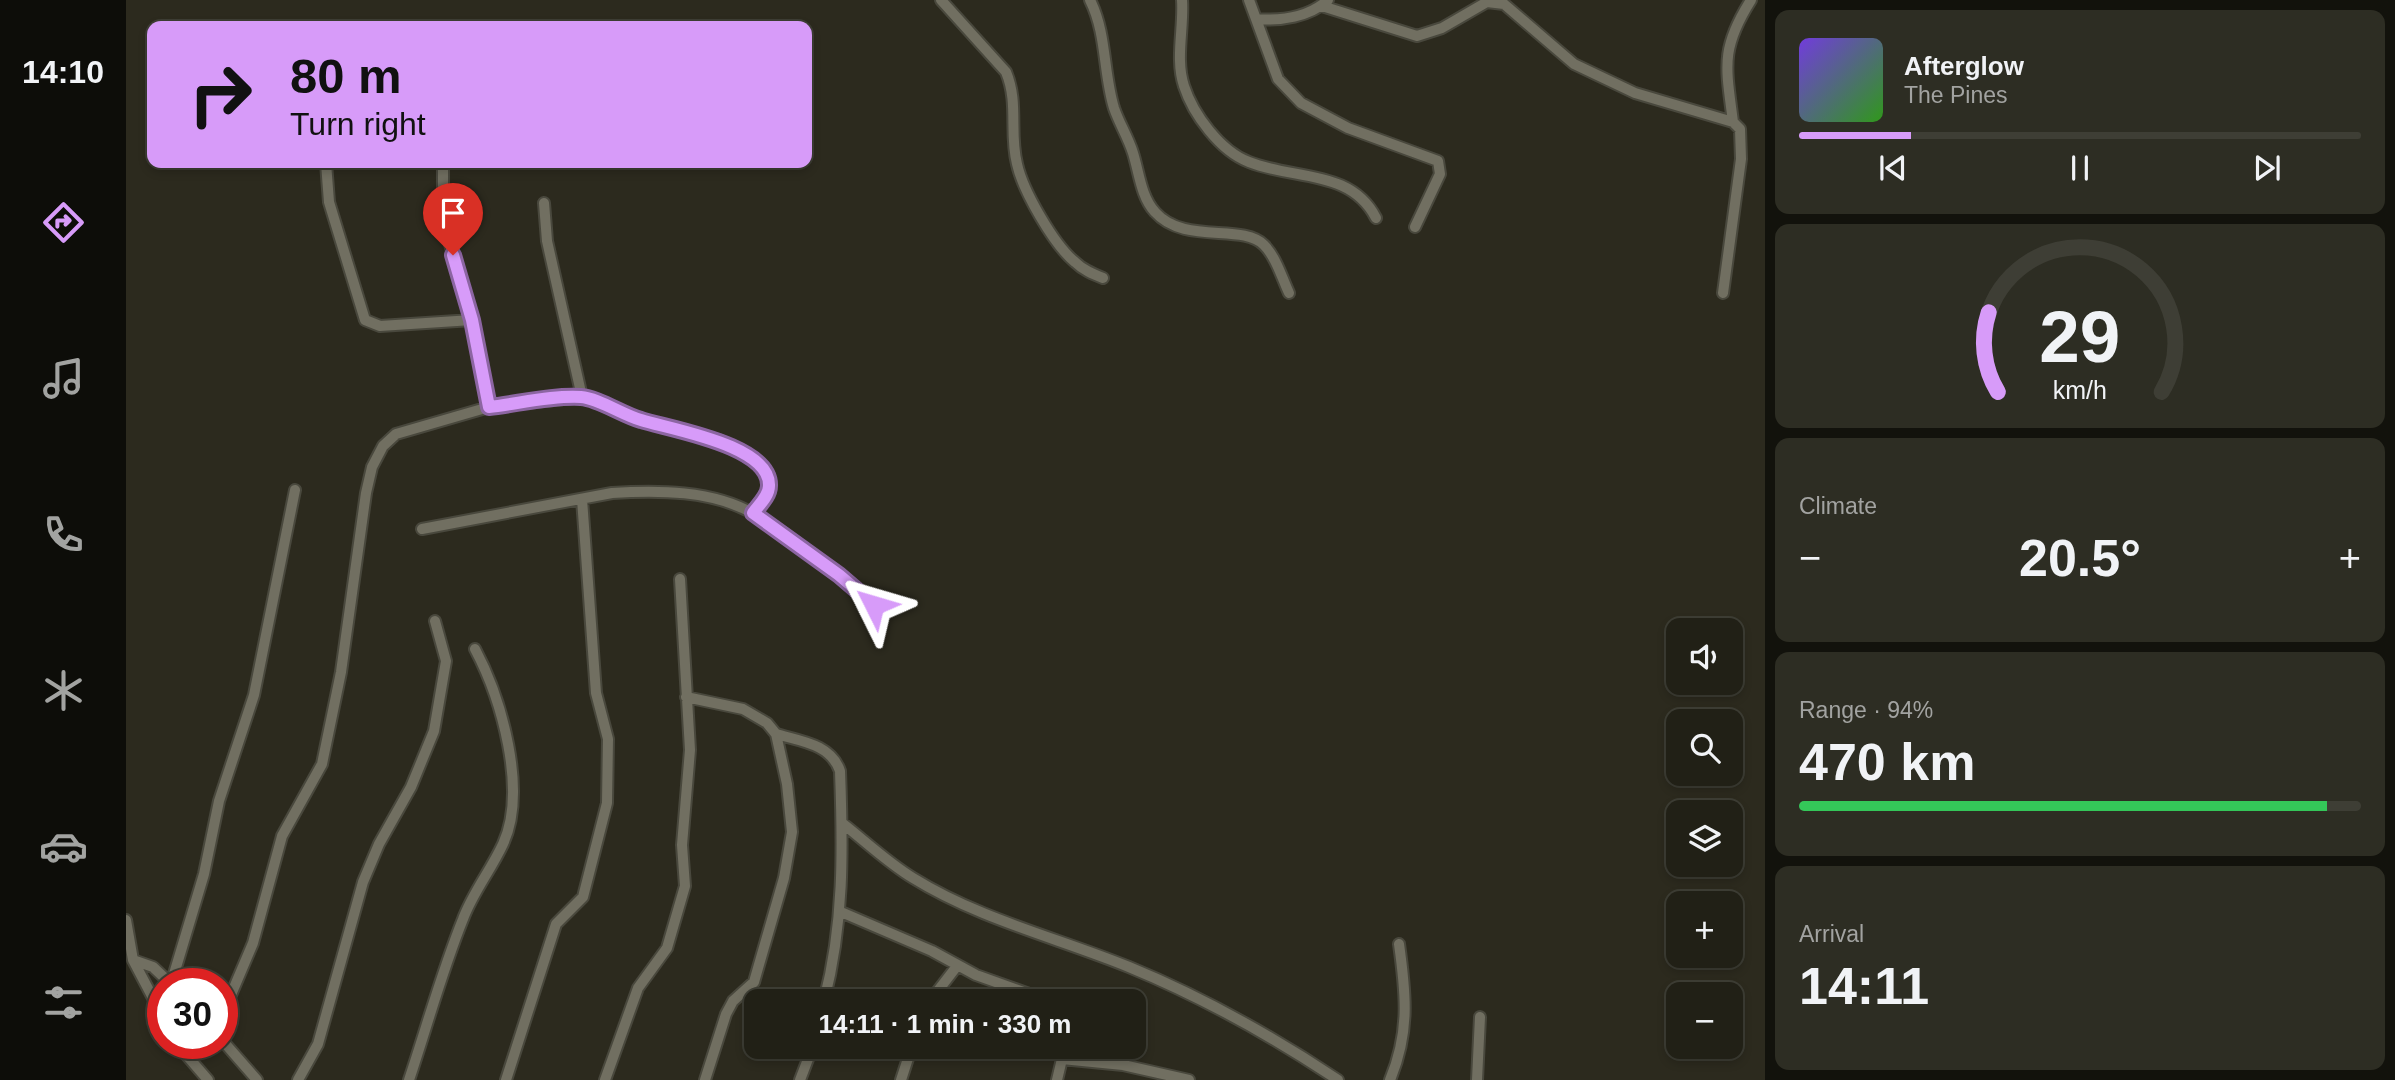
<!DOCTYPE html>
<meta charset="utf-8">
<style>
body{margin:0;font-family:Arial,sans-serif;background:#2d2d23;color:#f1f3f6;height:100vh;display:flex;flex-direction:column;font-size:26px;white-space:nowrap}
*{box-sizing:border-box;margin:0}
p{font-size:23px;color:#a2a3a1}
.icon{flex:none;width:38px;height:38px;fill:none;stroke:currentColor;stroke-width:2;stroke-linecap:round;stroke-linejoin:round}
.map{position:relative;flex:1;overflow:hidden}
.sheet{display:flex;flex-direction:column;gap:10px;padding:10px;background:#12120c;width:630px}
.sheet>*{flex:none}
.guide{position:absolute;left:21px;top:21px;width:665px;height:147px;border-radius:14px;box-shadow:0 4px 10px #0003,0 0 0 2px #3e3e35;background:#d79bf9;color:#111;overflow:hidden}
.buttons{position:absolute;left:1540px;top:618px;display:grid;gap:14px}
.buttons a{display:grid;place-items:center;width:77px;height:77px;border-radius:14px;background:#212016;box-shadow:0 4px 10px #0003,0 0 0 2px #3e3e35;font-size:35px}
.speed{position:absolute;left:21px;top:968px;display:flex;gap:14px;font-size:35px;font-weight:700;text-align:center}
.speed>*{display:grid;place-content:center;width:91px;height:91px;border-radius:50%;background:#212016;box-shadow:0 4px 10px #0003,0 0 0 2px #3e3e35;line-height:1}
.speed .limit{border:10px solid #d22;background:#fff;color:#111}
.pin{position:absolute;display:grid;place-items:center;width:60px;height:60px;color:#fff;margin:-72px -30px;border-radius:50% 50% 50% 0;rotate:-45deg;box-shadow:0 0 7px #0007}
.pin .icon{rotate:45deg}
.me{position:absolute;width:77px;margin:-38px;rotate:310deg;stroke-linejoin:round;filter:drop-shadow(0 0 5px #0008)}
.turn{display:flex;align-items:center;gap:24px;height:147px;padding:0 28px;font-size:32px}
.turn .icon{width:91px;height:91px;stroke-width:2.5}
.turn b{display:block;font-size:49px;line-height:60px}
.big{font-size:52px;font-weight:800;line-height:1.1}
.sheet .widget{flex:1;display:flex;flex-direction:column;justify-content:center;gap:10px;min-width:0;padding:0 24px;border-radius:14px;background:#2d2d23}
.sheet .dial{align-items:center;gap:0}
.dial svg{height:182px;overflow:visible;fill:none;stroke:#3e3e35;stroke-width:7;stroke-linecap:round;text-anchor:middle}
.dial text{fill:#f1f3f6;stroke:none}
.song{display:flex;align-items:center;gap:21px}
.cover{width:84px;height:84px;border-radius:10px;background:linear-gradient(135deg,hsl(260 70% 55%),hsl(110 70% 35%))}
.played{height:7px;border-radius:4px;background:linear-gradient(90deg,#d79bf9 20%,#3e3e35 20%)}
.keys{display:flex;justify-content:space-around;direction:ltr}
.heat{display:flex;justify-content:space-between;align-items:center;font-size:38px;direction:ltr}
.charge{height:10px;border-radius:5px;background:linear-gradient(90deg,#34c759 94%,#3e3e35 0)}
.trip{position:absolute;left:618px;top:989px;width:402px;height:70px;border-radius:14px;background:#212016;box-shadow:0 4px 10px #0003,0 0 0 2px #3e3e35;font-weight:800;line-height:70px;text-align:center}
main{display:flex;flex:1;min-height:0}
.dock{display:flex;flex-direction:column;width:126px;justify-content:space-around;align-items:center;background:#0d0d09;color:#a2a3a1}
.dock .icon{width:49px;height:49px}
.dock .selected{color:#d79bf9}
.dock b{font-size:32px;color:#f1f3f6}
.map>svg:first-child{display:block}
.lines{fill:none;stroke-linecap:round;stroke-linejoin:round}
.street-casing{stroke:#49483d;stroke-width:14}
.street{stroke:#716f61;stroke-width:10}
.route-casing{stroke:#8c65a2;stroke-width:18}
.route{stroke:#d79bf9;stroke-width:12}
</style>
<main>
<nav class="dock">
<b>14:10</b>
<svg class="icon selected" aria-label="directions" viewBox="0 0 24 24"><path d="M12 3l9 9-9 9-9-9zM9 14v-3h6M13 9l2 2-2 2"/></svg>
<svg class="icon" aria-label="music" viewBox="0 0 24 24"><path d="M9 18V5l10-2v13"/><circle cx="6" cy="18" r="3"/><circle cx="16" cy="16" r="3"/></svg>
<svg class="icon" aria-label="phone" viewBox="0 0 24 24"><path d="M5 4h4l2 5-3 2q2 4 5 5l2-3 5 2v4C11 20 4 13 5 4z"/></svg>
<svg class="icon" aria-label="climate" viewBox="0 0 24 24"><path d="M12 3v18M4 7l16 10M4 17L20 7"/></svg>
<svg class="icon" aria-label="car" viewBox="0 0 24 24"><path d="M5 17H2v-5l4-1 3-4h7l3 4 3 1v5h-3M9 17h6M6 11h13"/><circle cx="7" cy="17" r="2"/><circle cx="17" cy="17" r="2"/></svg>
<svg class="icon" aria-label="filters" viewBox="0 0 24 24"><path d="M4 7h16M4 17h16"/><circle cx="9" cy="7" r="2"/><circle cx="15" cy="17" r="2"/></svg>
</nav>
<div class="map">
<svg width="1639" height="1080" viewBox="0 0 1639 1080">
<rect width="100%" height="100%" fill="#2c2a1e"/>
<g class="lines">
<g class="street-casing">
<path id="street" d="M815 0 880 72C893 103 883 133 891 164 897 191 928 245 949 262 957 270 967 274 977 278
M964 0C981 34 977 72 988 108 993 123 1002 137 1007 153 1013 172 1015 197 1029 212 1058 245 1116 223 1138 245 1150 257 1156 278 1163 293
M1056 0C1058 28 1049 59 1058 86 1067 114 1094 151 1123 162 1168 180 1225 169 1250 218
M1123 0 1130 19C1155 21 1183 17 1202 0
M1196 6 1291 36 1316 28 1361 2 1378 4 1448 64 1509 93 1607 122 1614 129 1615 159 1597 293
M1130 19 1152 79 1175 103 1222 128 1312 161 1314 174 1289 227
M1607 122C1600 67 1594 49 1625 0
M200 163 203 202 239 320 254 326 346 320
M317 163V220L346 320 363 407
M418 203 421 241 456 397
M296 529 486 493C531 490 587 490 628 514 669 538 711 574 748 605
M560 697 617 709 641 723 650 734 661 784 666 832 658 878 628 982 607 1001 600 1014 579 1080
M650 734C674 741 705 744 714 771 717 850 718 924 698 1001
M716 823C739 841 762 863 787 878 853 919 932 938 1003 967 1076 997 1146 1036 1212 1080
M715 912 806 951 850 975 923 1001
M0 920 7 960 37 1017
M7 960 27 967 45 984
M45 984 78 874 93 801 128 695 169 490
M804 1001 831 966
M96 1016 127 943 156 836 196 764 215 672 240 493 246 467 257 446 270 434 363 407 456 397 511 419 593 440 628 460 641 475 643 485 640 497 627 513
M96 1040 131 1080
M50 1043 82 1080
M939 1046 936 1059 997 1065 1063 1080
M172 1080 192 1044 237 882 253 844 285 787 308 731 320 661 309 621
M283 1080C301 1026 316 971 337 919 347 892 365 870 377 844 402 790 375 698 349 649
M380 1080 430 924 457 897 481 803 482 739 470 693 456 499
M479 1080 512 988 541 948 559 886 556 845 564 750 554 579
M674 1080 687 1046
M775 1080 786 1046
M931 1080 936 1059
M1264 1080C1284 1032 1280 994 1273 944
M1351 1080 1354 1017"/>
</g>
<use href="#street" class="street"/>
</g>
<g class="lines">
<g class="route-casing">
<path id="route" d="M327 255 346 320 363 407C391 404 427 395 455 397 472 398 497 415 515 420 543 429 645 445 643 486 643 496 633 505 627 513L713 575 748 605"/>
</g>
<use href="#route" class="route"/>
</g>
</svg>
<div class="buttons">
<a><svg class="icon" aria-label="sound" viewBox="0 0 24 24"><path d="M4 9h4l5-4v14l-5-4H4zM17 9q2 3 0 6"/></svg></a>
<a><svg class="icon" aria-label="search" viewBox="0 0 24 24"><circle cx="10" cy="10" r="6"/><path d="M15 15l6 6"/></svg></a>
<a><svg class="icon" aria-label="layers" viewBox="0 0 24 24"><path d="M12 4l9 5-9 5-9-5zM3 14l9 5 9-5"/></svg></a>
<a>+</a>
<a>−</a>
</div>
<div class="speed"><div class="limit">30</div></div>
<div class="pin" style="left:327px;top:255px;background:#d93025"><svg class="icon" aria-label="arrive" viewBox="0 0 24 24"><path d="M6 21V4h12l-3 4 3 4H6"/></svg></div>
<svg class="me" style="left:748px;top:605px" viewBox="-20 -20 40 40"><path d="M0-17L14 15 0 8-14 15z" fill="#d79bf9" stroke="#fff" stroke-width="4"/></svg>
<div class="trip">14:11 · 1 min · 330 m</div>
<div class="guide">
<div class="turn"><svg class="icon" aria-label="right" viewBox="0 0 24 24"><path d="M7 20v-9h11M14 6l5 5-5 5"/></svg><div><b>80 m</b>Turn right</div></div>
</div>
</div>
<section class="sheet">
<div class="widget">
<div class="song"><i class="cover"></i><div><b>Afterglow</b><p>The Pines</p></div></div>
<div class="played"></div>
<div class="keys"><svg class="icon" aria-label="previous" viewBox="0 0 24 24"><path d="M18 5L8 12l10 7zM5 5v14"/></svg><svg class="icon" aria-label="pause" viewBox="0 0 24 24"><path d="M8 5v14M16 5v14"/></svg><svg class="icon" aria-label="next" viewBox="0 0 24 24"><path d="M6 5l10 7-10 7zM19 5v14"/></svg></div>
</div>
<div class="widget dial"><svg viewBox="0 0 100 80">
<path d="M14 69A42 42 0 1 1 86 69"/>
<path d="M14 69A42 42 0 0 1 10 34" stroke="#d79bf9"/>
<text x="50" y="56" font-size="32" font-weight="700">29</text>
<text x="50" y="72" font-size="11">km/h</text>
</svg></div>
<div class="widget"><p>Climate</p>
<div class="heat"><a>−</a><b class="big">20.5°</b><a>+</a></div>
</div>
<div class="widget"><p>Range · 94%</p><b class="big">470 km</b><div class="charge"></div></div>
<div class="widget"><p>Arrival</p><b class="big">14:11</b></div>
</section>
</main>
